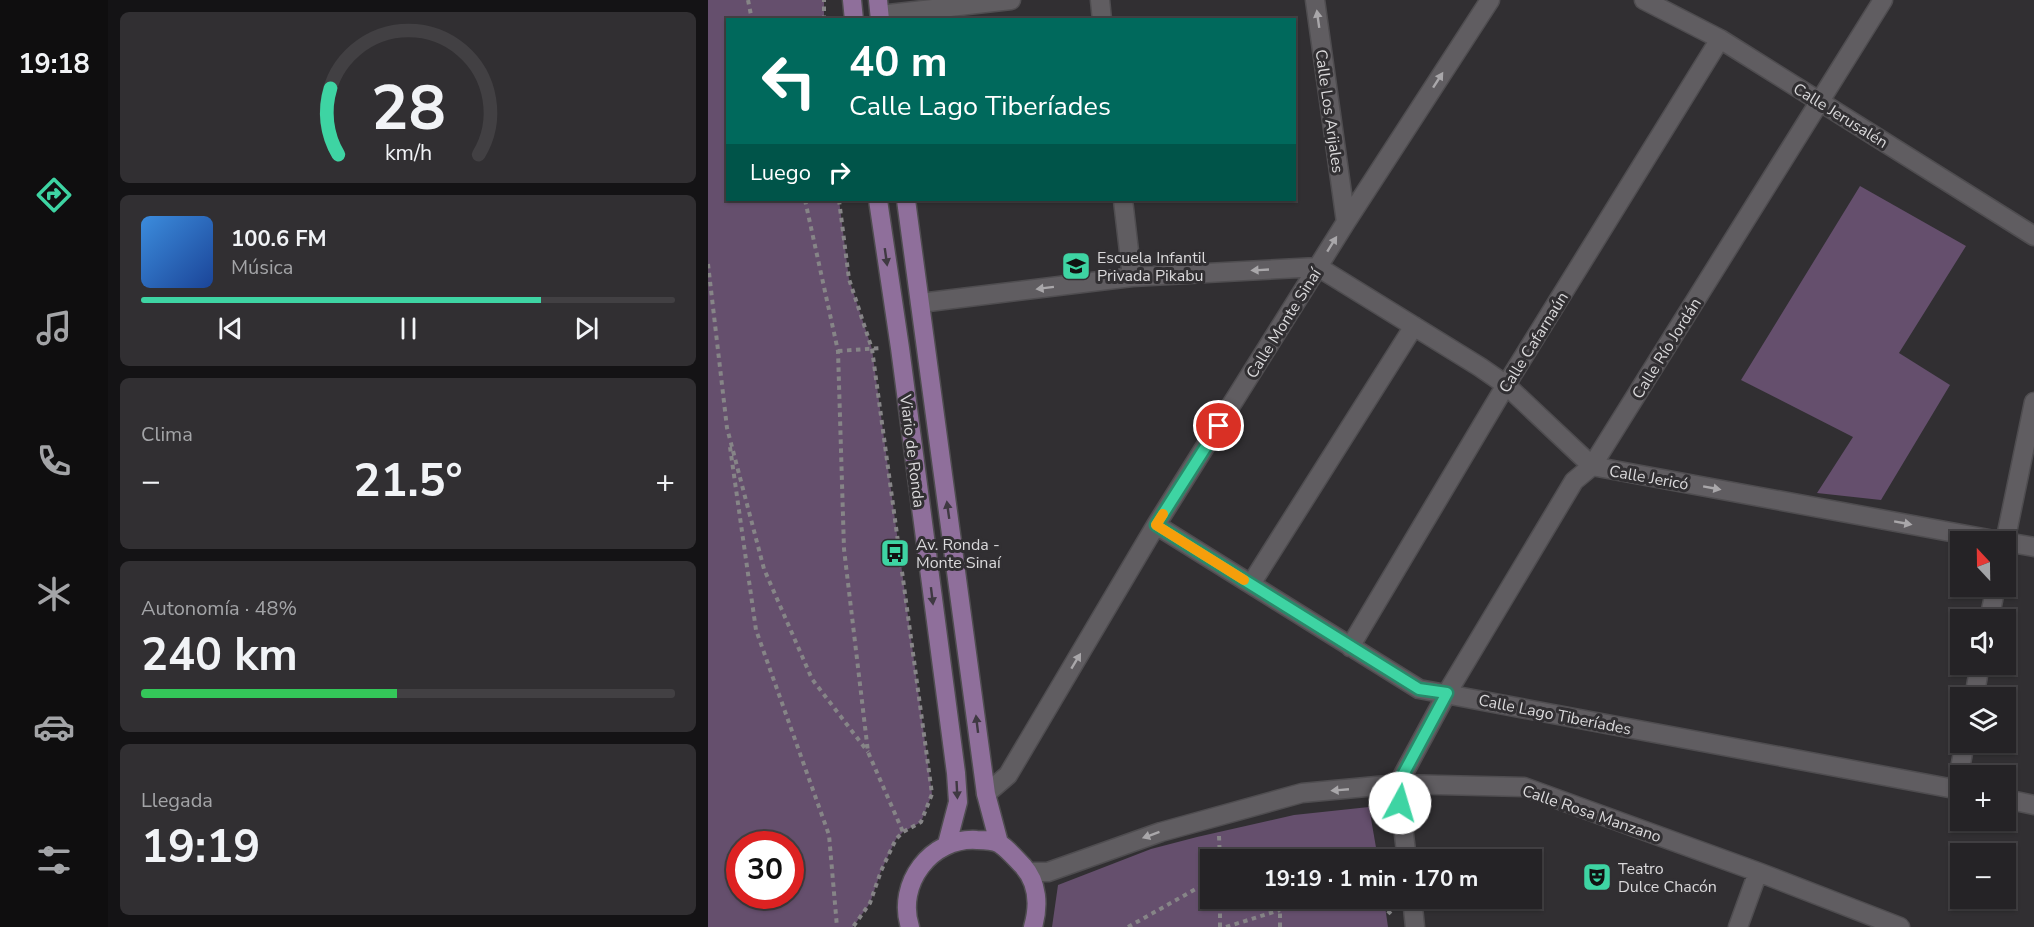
<!DOCTYPE html>
<html lang="es">
<meta charset="utf-8">
<style>
body{margin:0;font-family:"Nunito Sans",sans-serif;background:#312f32;color:#f1f3f6;height:100vh;display:flex;flex-direction:column;font-size:22px;white-space:nowrap}
*{box-sizing:border-box;margin:0}
p{font-size:20px;color:#a3a4a7}
.icon{flex:none;width:33px;height:33px;fill:none;stroke:currentColor;stroke-width:2;stroke-linecap:round;stroke-linejoin:round}
.map{position:relative;flex:1;overflow:hidden}
.drawer{display:flex;flex-direction:column;gap:12px;padding:12px;background:#141315;width:600px}
.drawer>*{flex:none}
.banner{position:absolute;left:18px;top:18px;width:570px;height:183px;border-radius:0px;box-shadow:0 2px 4px #0004,0 0 0 2px #424043;background:#00695c;color:#fff;overflow:hidden}
.needle{width:39px;rotate:338deg}
.buttons{position:absolute;left:1242px;top:531px;display:grid;gap:12px}
.buttons a{display:grid;place-items:center;width:66px;height:66px;border-radius:0px;background:#252326;box-shadow:0 2px 4px #0004,0 0 0 2px #424043;font-size:30px}
.speed{position:absolute;left:18px;top:831px;display:flex;gap:12px;font-size:30px;font-weight:700;text-align:center}
.speed>*{display:grid;place-content:center;width:78px;height:78px;border-radius:50%;background:#252326;box-shadow:0 2px 4px #0004,0 0 0 2px #424043;line-height:1}
.speed .limit{border:9px solid #d22;background:#fff;color:#111}
.pin{position:absolute;display:grid;place-items:center;width:51px;height:51px;color:#fff;margin:-26px;border:3px solid #fff;border-radius:50%;box-shadow:0 2px 6px #0007}
.me{position:absolute;width:66px;margin:-33px;rotate:6deg;stroke-linejoin:round;filter:drop-shadow(0 0 4px #0008)}
.turn{display:flex;align-items:center;gap:21px;height:126px;padding:0 24px;font-size:27px}
.turn .icon{width:78px;height:78px;stroke-width:2.5}
.turn b{display:block;font-size:42px;line-height:51px}
.then{display:flex;align-items:center;height:57px;padding:0 24px;background:#0003;gap:12px;font-size:22px}
.big{font-size:45px;font-weight:700;line-height:1.1}
.drawer .tile{flex:1;display:flex;flex-direction:column;justify-content:center;gap:9px;min-width:0;padding:0 21px;border-radius:9px;background:#312f32}
.drawer .dial{align-items:center;gap:0}
.dial svg{height:156px;overflow:visible;fill:none;stroke:#424043;stroke-width:7;stroke-linecap:round;text-anchor:middle}
.dial text{fill:#f1f3f6;stroke:none}
.song{display:flex;align-items:center;gap:18px}
.cover{width:72px;height:72px;border-radius:9px;background:linear-gradient(135deg,hsl(210 70% 55%),hsl(220 70% 35%))}
.played{height:6px;border-radius:3px;background:linear-gradient(90deg,#3ed4a3 75%,#424043 75%)}
.keys{display:flex;justify-content:space-around;direction:ltr}
.heat{display:flex;justify-content:space-between;align-items:center;font-size:33px;direction:ltr}
.charge{height:9px;border-radius:4px;background:linear-gradient(90deg,#34c759 48%,#424043 0)}
.trip{position:absolute;left:492px;top:849px;width:342px;height:60px;border-radius:0px;background:#252326;box-shadow:0 2px 4px #0004,0 0 0 2px #424043;font-weight:700;line-height:60px;text-align:center}
main{display:flex;flex:1;min-height:0}
.menu{display:flex;flex-direction:column;width:108px;justify-content:space-around;align-items:center;background:#0f0e0f;color:#a3a4a7}
.menu .icon{width:42px;height:42px}
.menu .active{color:#3ed4a3}
.menu b{font-size:27px;color:#f1f3f6}
.map>svg:first-child{display:block}
.green{fill:#654f6d;fill-rule:evenodd}
.lines{fill:none;stroke-linecap:round;stroke-linejoin:round}
.minor-casing{stroke:#4f4d50;stroke-width:21}
.major-casing{stroke:#4f4d50;stroke-width:21}
.path{stroke:#868587;stroke-width:4;stroke-dasharray:4.5 4.5;stroke-linecap:butt}
.minor{stroke:#605d61;stroke-width:18}
.major{stroke:#8f6f9b;stroke-width:18}
.oneway{fill:#a9a7aa}
.oneway2{fill:#3f3942}
.route-casing{stroke:#288a6a;stroke-width:15}
.route{stroke:#3ed4a3;stroke-width:10}
.slow{stroke:#f59e0b;stroke-width:10}
.labels{text-anchor:middle;stroke-width:6;stroke-linejoin:round;paint-order:stroke}
.street-label{font-size:16px;fill:#dad9db;stroke:#312f32}
.poi-label{font-size:16px;fill:#dad9db;stroke:#312f32;text-anchor:start}
</style>
<main>
<nav class="menu">
<b>19:18</b>
<svg class="icon active" aria-label="directions" viewBox="0 0 24 24"><path d="M12 3l9 9-9 9-9-9zM9 14v-3h6M13 9l2 2-2 2"/></svg>
<svg class="icon" aria-label="music" viewBox="0 0 24 24"><path d="M9 18V5l10-2v13"/><circle cx="6" cy="18" r="3"/><circle cx="16" cy="16" r="3"/></svg>
<svg class="icon" aria-label="phone" viewBox="0 0 24 24"><path d="M5 4h4l2 5-3 2q2 4 5 5l2-3 5 2v4C11 20 4 13 5 4z"/></svg>
<svg class="icon" aria-label="climate" viewBox="0 0 24 24"><path d="M12 3v18M4 7l16 10M4 17L20 7"/></svg>
<svg class="icon" aria-label="car" viewBox="0 0 24 24"><path d="M5 17H2v-5l4-1 3-4h7l3 4 3 1v5h-3M9 17h6M6 11h13"/><circle cx="7" cy="17" r="2"/><circle cx="17" cy="17" r="2"/></svg>
<svg class="icon" aria-label="filters" viewBox="0 0 24 24"><path d="M4 7h16M4 17h16"/><circle cx="9" cy="7" r="2"/><circle cx="15" cy="17" r="2"/></svg>
</nav>
<section class="drawer">
<div class="tile dial"><svg viewBox="0 0 100 80">
<path d="M14 69A42 42 0 1 1 86 69"/>
<path d="M14 69A42 42 0 0 1 10 35" stroke="#3ed4a3"/>
<text x="50" y="56" font-size="32" font-weight="700">28</text>
<text x="50" y="72" font-size="11">km/h</text>
</svg></div>
<div class="tile">
<div class="song"><i class="cover"></i><div><b>100.6 FM</b><p>Música</p></div></div>
<div class="played"></div>
<div class="keys"><svg class="icon" aria-label="previous" viewBox="0 0 24 24"><path d="M18 5L8 12l10 7zM5 5v14"/></svg><svg class="icon" aria-label="pause" viewBox="0 0 24 24"><path d="M8 5v14M16 5v14"/></svg><svg class="icon" aria-label="next" viewBox="0 0 24 24"><path d="M6 5l10 7-10 7zM19 5v14"/></svg></div>
</div>
<div class="tile"><p>Clima</p>
<div class="heat"><a>−</a><b class="big">21.5°</b><a>+</a></div>
</div>
<div class="tile"><p>Autonomía · 48%</p><b class="big">240 km</b><div class="charge"></div></div>
<div class="tile"><p>Llegada</p><b class="big">19:19</b></div>
</section>
<div class="map">
<svg width="1326" height="927" viewBox="0 0 1326 927">
<rect width="100%" height="100%" fill="#312f32"/>
<path class="green" d="M0 0H116V19L20 20V200H131L141 279 164 349 224 794 213 822 195 832 188 839 173 871 162 903 145 927H0ZM32 844H82V896H32Z
M1152 186 1258 246 1191 353 1242 385 1173 500 1109 493 1145 437 1033 380Z
M661 807 670 859 502 860V898L676 899 680 927H344L350 885 443 849 489 837 586 815Z"/>
<g class="lines">
<g class="minor-casing">
<path id="minor" d="M392 0 394 20
M607 0 638 222
M936 0 1012 39 1326 236
M172 15 303 0
M415 200 424 277
M212 303 424 277 610 267 772 367 798 385 884 466 1297 542
M448 525 711 689 1252 790
M1297 542 1326 402
M1298 542 1326 547
M543 584 706 326
M1281 620 1288 586
M642 647 798 385 1012 39
M1266 698 1272 664
M1248 790 1257 742
M278 794 300 775 448 525 638 222 782 0
M1298 799 1326 805
M699 860 690 784 739 693 866 481 884 466 1175 0
M321 872H340L453 832 594 793 690 784 816 787 1050 872 1192 927
M704 898 707 927
M1030 927 1050 872"/>
</g>
<g class="major-casing">
<path id="major" d="M144 0 146 20
M170 0 172 20
M170 200 192 348 248 773 250 802 239 844
M198 200 278 794 291 843
M202 927C188 884 223 837 269 840 276 840 285 840 292 844 300 849 308 859 315 866 330 883 331 906 325 927"/>
</g>
<path class="path" d="M40 0 44 20
M116 20V0
M97 200 130 351 136 549 160 752 195 832
M131 200 141 279 164 349 224 794 213 822 195 832 188 839 173 871 162 903 145 927
M0 264 19 428 56 569 104 679 160 752
M130 351 173 348
M22 447 48 630 121 835 129 927
M511 836 512 860
M571 851H604L623 860
M550 860 571 851V860
M667 898 686 917
M420 927 502 881
M512 927V898
M518 927 572 910
M572 927V898"/>
<use href="#minor" class="minor"/>
<use href="#major" class="major"/>
</g>
<defs><path id="oneway-solid" d="M-6-.8H1V-3.2L6.5 0L1 3.2V.8H-6Z" transform="scale(1.5)"/></defs>
<g class="oneway">
<use href="#oneway-solid" transform="translate(610 19) rotate(-98)"/>
<use href="#oneway-solid" transform="translate(730 80) rotate(-57)"/>
<use href="#oneway-solid" transform="translate(624 244) rotate(-58)"/>
<use href="#oneway-solid" transform="translate(552 270) rotate(177)"/>
<use href="#oneway-solid" transform="translate(337 288) rotate(173)"/>
<use href="#oneway-solid" transform="translate(1004 488) rotate(10)"/>
<use href="#oneway-solid" transform="translate(1195 523) rotate(10)"/>
<use href="#oneway-solid" transform="translate(368 661) rotate(-59)"/>
<use href="#oneway-solid" transform="translate(632 790) rotate(175)"/>
<use href="#oneway-solid" transform="translate(443 835) rotate(160)"/>
</g>
<g class="oneway2">
<use href="#oneway-solid" transform="translate(178 257) rotate(82)"/>
<use href="#oneway-solid" transform="translate(240 510) rotate(-98)"/>
<use href="#oneway-solid" transform="translate(224 596) rotate(83)"/>
<use href="#oneway-solid" transform="translate(269 724) rotate(-97)"/>
<use href="#oneway-solid" transform="translate(249 790) rotate(87)"/>
</g>
<g class="lines">
<g class="route-casing">
<path id="route" d="M511 426 448 525 711 689 739 693 690 784 692 803"/>
</g>
<use href="#route" class="route"/>
<path class="slow" d="M455 514 448 525 536 580"/>
</g>
<defs>
<g id="school-square" transform="scale(1.5)"><rect x="-9" y="-9" width="18" height="18" rx="4" fill="#3ed4a3" stroke="#312f32"/><path d="M0-5L7-2L0 1L-7-2ZM-4 1L0 2.5L4 1V4Q0 6-4 4Z" fill="#111"/></g>
<g id="bus-square" transform="scale(1.5)"><rect x="-9" y="-9" width="18" height="18" rx="4" fill="#3ed4a3" stroke="#312f32"/><path d="M-5-6H5V4H4V6H2V4H-2V6H-4V4H-5ZM-3.5-4V0h7V-4ZM-3.5 1.2v1.5H-2V1.2ZM2 1.2v1.5H3.5V1.2Z" fill="#111"/></g>
<g id="theatre-square" transform="scale(1.5)"><rect x="-9" y="-9" width="18" height="18" rx="4" fill="#3ed4a3" stroke="#312f32"/><path d="M-5-5.5Q0-4 5-5.5V0Q5 5 0 6Q-5 5-5 0ZM-3.3-2.5H-1v1.5H-3.3ZM1-2.5H3.3v1.5H1ZM-2.8 1Q0 5.5 2.8 1Z" fill="#111"/></g>
</defs>
<g fill-rule="evenodd">
<use href="#school-square" x="368" y="266"/>
<use href="#bus-square" x="187" y="553"/>
<use href="#theatre-square" x="889" y="877"/>
</g>
<g class="labels">
<g class="street-label">
<text transform="translate(622 111) rotate(82)" y="6">Calle Los Arijales</text>
<text transform="translate(1133 115) rotate(32)" y="6">Calle Jerusalén</text>
<text transform="translate(575 323) rotate(-58)" y="6">Calle Monte Sinaí</text>
<text transform="translate(825 342) rotate(-58)" y="6">Calle Cafarnaún</text>
<text transform="translate(958 348) rotate(-58)" y="6">Calle Río Jordán</text>
<text transform="translate(205 451) rotate(83)" y="6">Viario de Ronda</text>
<text transform="translate(941 477) rotate(10)" y="6">Calle Jericó</text>
<text transform="translate(847 714) rotate(11)" y="6">Calle Lago Tiberíades</text>
<text transform="translate(884 813) rotate(19)" y="6">Calle Rosa Manzano</text>
</g>
<g class="poi-label">
<text x="389" y="263">Escuela Infantil<tspan x="389" dy="18">Privada Pikabu</tspan></text>
<text x="208" y="550">Av. Ronda -<tspan x="208" dy="18">Monte Sinaí</tspan></text>
<text x="910" y="874">Teatro<tspan x="910" dy="18">Dulce Chacón</tspan></text>
</g>
</g>
</svg>
<div class="buttons">
<a><svg class="needle" viewBox="-14 -14 28 28"><path d="M0-13l5 13h-10z" fill="#e53935"/><path d="M0 13l5-13h-10z" fill="#a3a4a7"/></svg></a>
<a><svg class="icon" aria-label="sound" viewBox="0 0 24 24"><path d="M4 9h4l5-4v14l-5-4H4zM17 9q2 3 0 6"/></svg></a>
<a><svg class="icon" aria-label="layers" viewBox="0 0 24 24"><path d="M12 4l9 5-9 5-9-5zM3 14l9 5 9-5"/></svg></a>
<a>+</a>
<a>−</a>
</div>
<div class="speed"><div class="limit">30</div></div>
<div class="pin" style="left:511px;top:426px;background:#d93025"><svg class="icon" aria-label="arrive" viewBox="0 0 24 24"><path d="M6 21V4h12l-3 4 3 4H6"/></svg></div>
<svg class="me" style="left:692px;top:803px" viewBox="-20 -20 40 40"><circle r="19" fill="#fff"/><path d="M0-13L10 11 0 6-10 11z" fill="#3ed4a3"/></svg>
<div class="trip">19:19 · 1 min · 170 m</div>
<div class="banner">
<div class="turn"><svg class="icon" aria-label="left" viewBox="0 0 24 24"><path d="M17 20v-9H6M10 6l-5 5 5 5"/></svg><div><b>40 m</b>Calle Lago Tiberíades</div></div>
<div class="then">Luego<svg class="icon" aria-label="right" viewBox="0 0 24 24"><path d="M7 20v-9h11M14 6l5 5-5 5"/></svg></div>
</div>
</div>
</main>
